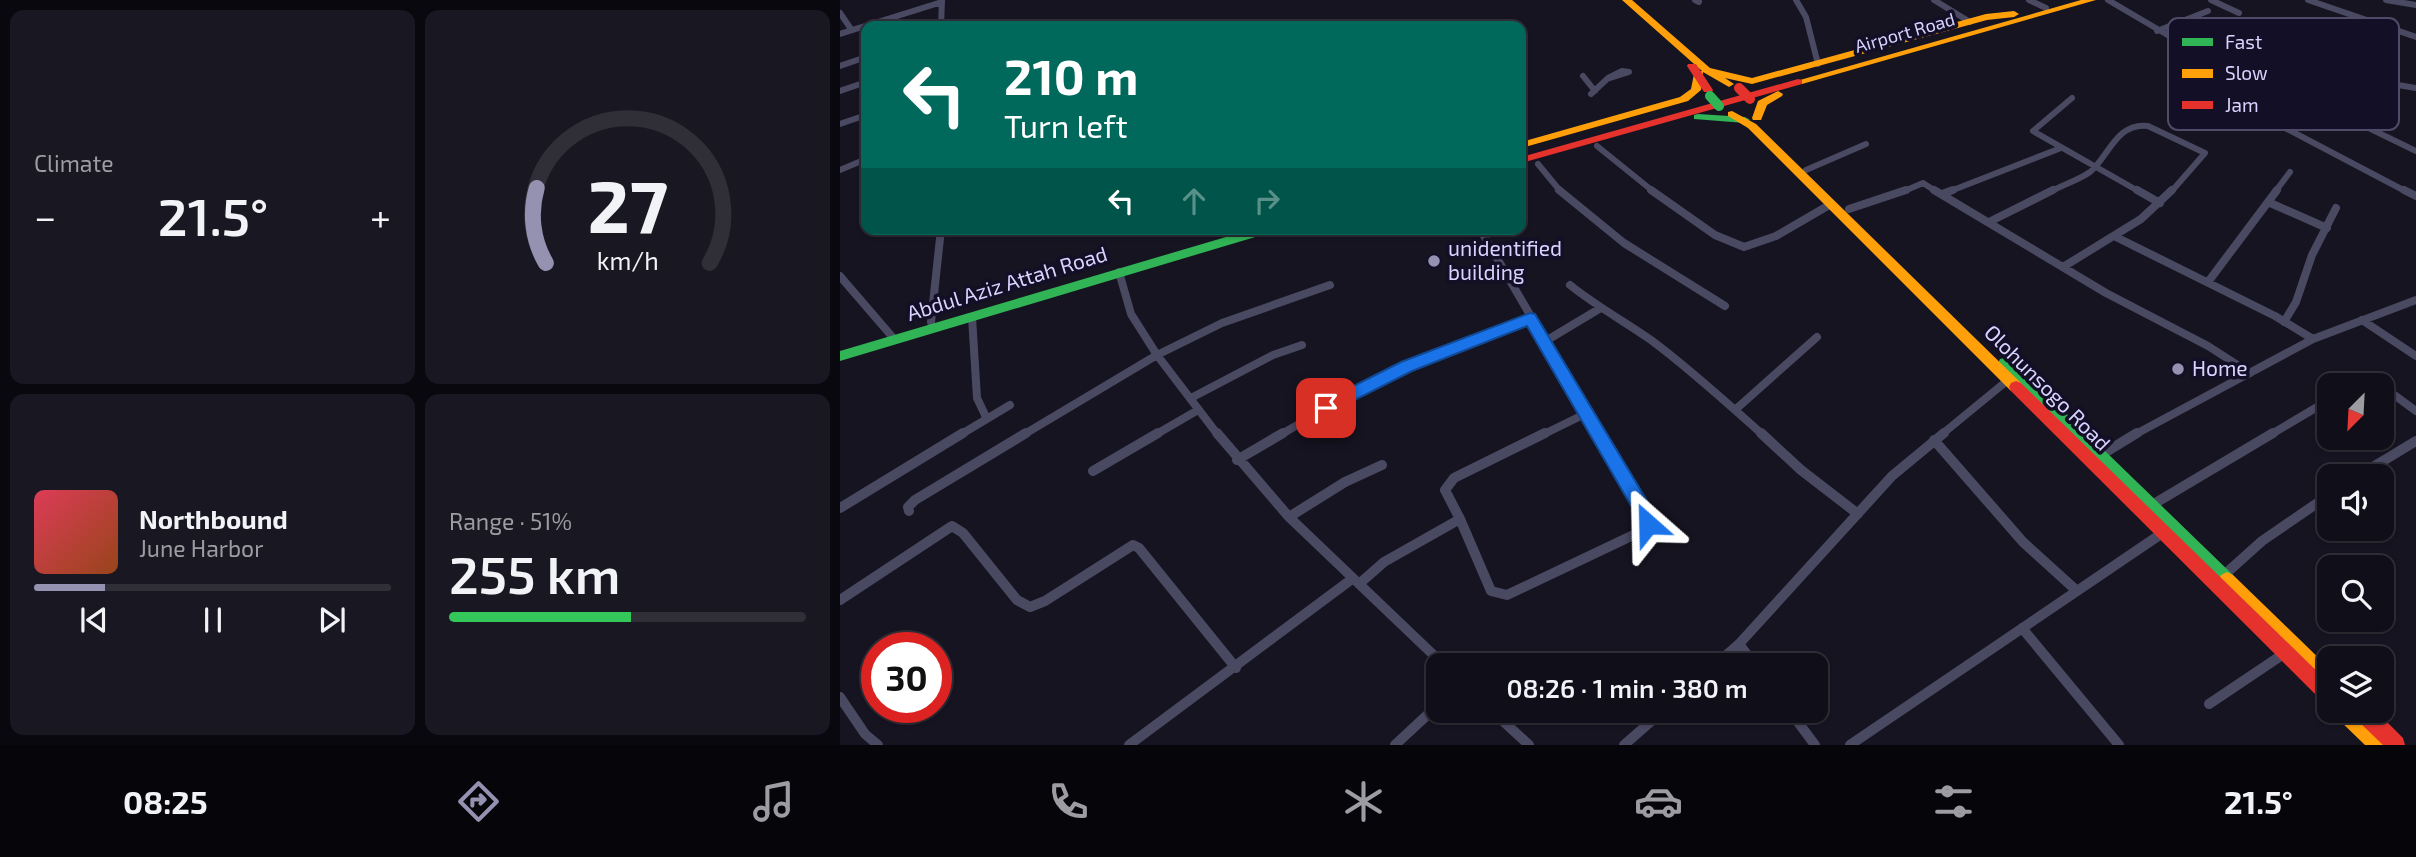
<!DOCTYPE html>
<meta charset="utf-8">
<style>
body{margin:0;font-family:"Exo 2",sans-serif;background:#191822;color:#f1f3f6;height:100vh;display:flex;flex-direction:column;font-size:26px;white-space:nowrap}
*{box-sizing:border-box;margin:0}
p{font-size:23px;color:#9c9ca2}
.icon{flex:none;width:38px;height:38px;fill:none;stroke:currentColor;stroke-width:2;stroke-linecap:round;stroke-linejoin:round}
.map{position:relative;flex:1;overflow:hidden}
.drawer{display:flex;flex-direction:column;gap:10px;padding:10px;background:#09080e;width:840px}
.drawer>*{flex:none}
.hud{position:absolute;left:21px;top:21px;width:665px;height:214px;border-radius:14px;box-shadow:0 2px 5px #0004,0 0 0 2px #302f38;background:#00695c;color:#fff;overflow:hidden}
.needle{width:46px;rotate:204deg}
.fabs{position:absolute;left:1477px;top:373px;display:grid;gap:14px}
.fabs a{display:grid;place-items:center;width:77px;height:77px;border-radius:14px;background:#100f19;box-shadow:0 2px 5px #0004,0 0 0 2px #302f38;font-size:35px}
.speed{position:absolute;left:21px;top:632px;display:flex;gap:14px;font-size:35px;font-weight:700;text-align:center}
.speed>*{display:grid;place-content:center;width:91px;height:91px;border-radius:50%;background:#100f19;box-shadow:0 2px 5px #0004,0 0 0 2px #302f38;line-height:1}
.speed .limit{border:10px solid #d22;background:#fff;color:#111}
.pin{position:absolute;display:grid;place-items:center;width:60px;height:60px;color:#fff;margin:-30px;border-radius:14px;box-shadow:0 4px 10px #0006}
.me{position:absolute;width:77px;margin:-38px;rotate:335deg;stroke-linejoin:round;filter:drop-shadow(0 0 5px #0008)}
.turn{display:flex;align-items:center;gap:24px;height:147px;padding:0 28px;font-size:32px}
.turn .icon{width:91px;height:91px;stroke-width:2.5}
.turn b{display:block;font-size:49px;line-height:60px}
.lanes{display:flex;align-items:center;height:66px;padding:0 28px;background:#0003;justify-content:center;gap:35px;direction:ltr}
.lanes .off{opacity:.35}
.big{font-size:52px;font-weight:600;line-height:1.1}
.drawer .card{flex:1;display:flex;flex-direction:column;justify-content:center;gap:10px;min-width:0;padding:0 24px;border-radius:14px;background:#191822}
.drawer .dial{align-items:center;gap:0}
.dial svg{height:182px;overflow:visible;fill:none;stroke:#302f38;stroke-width:7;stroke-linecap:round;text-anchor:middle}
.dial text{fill:#f1f3f6;stroke:none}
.song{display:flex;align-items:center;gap:21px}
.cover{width:84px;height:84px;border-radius:10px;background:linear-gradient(135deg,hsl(350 70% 55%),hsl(20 70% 35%))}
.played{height:7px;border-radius:4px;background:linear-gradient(90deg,#9591b1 20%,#302f38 20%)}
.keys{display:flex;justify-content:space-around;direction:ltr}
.heat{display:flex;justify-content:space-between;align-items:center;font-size:38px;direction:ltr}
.charge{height:10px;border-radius:5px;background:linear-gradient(90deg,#34c759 51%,#302f38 0)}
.drawer .tiles{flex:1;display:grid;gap:10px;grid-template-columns:repeat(2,1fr)}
.trip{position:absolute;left:586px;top:653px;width:402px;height:70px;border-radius:14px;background:#100f19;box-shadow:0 2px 5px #0004,0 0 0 2px #302f38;font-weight:600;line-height:70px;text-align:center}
.tab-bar{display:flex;height:112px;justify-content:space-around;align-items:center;background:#06060a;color:#9c9ca2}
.tab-bar .icon{width:49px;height:49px}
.tab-bar .selected{color:#9591b1}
.tab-bar b{font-size:32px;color:#f1f3f6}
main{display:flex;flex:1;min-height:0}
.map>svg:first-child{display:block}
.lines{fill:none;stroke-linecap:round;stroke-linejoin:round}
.street-far2{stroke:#4a4962;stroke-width:6}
.street-far1{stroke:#4a4962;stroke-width:8}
.street{stroke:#4a4962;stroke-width:10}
.fast{fill:#30b455;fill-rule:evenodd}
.slow{fill:#ff9f0a;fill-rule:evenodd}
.jam{fill:#e5322d;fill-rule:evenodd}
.fast-bridge{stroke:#30b455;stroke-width:10}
.jam-bridge{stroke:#e5322d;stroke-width:10}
.route{fill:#1a73e8;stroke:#114b97;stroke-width:2}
.poi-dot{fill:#9591b1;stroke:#130f26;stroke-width:2.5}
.labels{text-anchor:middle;stroke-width:7;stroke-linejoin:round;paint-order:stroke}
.far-street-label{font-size:18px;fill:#d9d4ff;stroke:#130f26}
.poi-label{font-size:21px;fill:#d9d4ff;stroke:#130f26;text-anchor:start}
.street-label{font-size:21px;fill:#d9d4ff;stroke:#130f26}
.key{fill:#130f26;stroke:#4e4a67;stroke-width:2}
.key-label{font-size:19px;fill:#d9d4ff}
</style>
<main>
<section class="drawer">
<div class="tiles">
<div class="card"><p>Climate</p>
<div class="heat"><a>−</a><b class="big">21.5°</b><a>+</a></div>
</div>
<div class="card dial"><svg viewBox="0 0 100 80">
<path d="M14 69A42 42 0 1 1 86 69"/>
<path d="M14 69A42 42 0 0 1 10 36" stroke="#9591b1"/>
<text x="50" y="56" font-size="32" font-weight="700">27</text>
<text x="50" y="72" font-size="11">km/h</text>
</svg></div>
<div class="card">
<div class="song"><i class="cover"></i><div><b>Northbound</b><p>June Harbor</p></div></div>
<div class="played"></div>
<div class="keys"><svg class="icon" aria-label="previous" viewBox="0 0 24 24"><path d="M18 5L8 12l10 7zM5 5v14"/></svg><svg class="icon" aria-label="pause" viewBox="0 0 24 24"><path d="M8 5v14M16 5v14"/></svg><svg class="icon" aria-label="next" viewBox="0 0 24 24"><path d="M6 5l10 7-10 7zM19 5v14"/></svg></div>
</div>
<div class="card"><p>Range · 51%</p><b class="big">255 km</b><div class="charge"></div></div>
</div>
</section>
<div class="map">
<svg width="1576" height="745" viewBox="0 0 1576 745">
<rect width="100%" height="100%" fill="#161421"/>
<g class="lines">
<path class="street-far2" d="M855 0 859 2
M956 0 966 17 978 64
M1094 0 1130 22
M1189 0 1206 8
M1268 0 1353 50 1463 96 1576 151
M1371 0 1399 13
M1468 0 1576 37
M1546 0 1576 5
M0 13 11 29
M101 26 102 0
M1317 31 1368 11
M0 34 102 2
M1526 56 1548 28
M0 66 26 57
M782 71 789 72 767 79 768 78Z
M743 76 755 91
M1442 89 1409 109 1567 192
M0 91 26 82
M751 94 767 79
M1232 98 1193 131 1300 192
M1504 115 1546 83 1576 88
M0 124 26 115
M757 146 814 192
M698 164 721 192
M0 170 26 159
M966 170 1026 144
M1062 192 1083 183 1097 192
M1108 192 1221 148
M1210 192C1222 185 1239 180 1250 172 1268 158 1276 122 1308 126L1365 153 1331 192
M1435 192 1450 172"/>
<path class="street-far1" d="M719 190 784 243 885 306
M811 190 875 235 904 247 936 236 991 204
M1094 190 1266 293 1368 346 1410 373
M1297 190 1320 203
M1564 190 1576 196
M1102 194 1113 190
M1428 202 1487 228
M1009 209 1066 190
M1149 222 1213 190
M640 229 760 435
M1276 237 1435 316 1473 339
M1223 267 1301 219 1332 190
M279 272 291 314 317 355 378 435
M0 276 55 340
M1368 282 1437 190
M730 285C756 306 784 321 811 340 850 369 886 402 923 435
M132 317 137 398 146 417
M1522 320 1576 356
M91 322 101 229
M1444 322 1456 302 1472 255 1496 208
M704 342 759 309
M1516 385 1525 380 1541 385
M1542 386 1576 411
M351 398 433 355 462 345
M895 410 977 337
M120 435 170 405
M183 435 317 355 382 323 490 285
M315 435 358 410
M440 435 523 387 690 318
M702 435 747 413
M1101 435 1168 380
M1294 435 1473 339 1576 300
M1430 435 1489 400"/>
<path class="street" d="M377 433 449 517 604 665
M921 433 961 470 1018 514
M1094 440 1183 542 1237 591
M1261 455 1297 433
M397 460 443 433
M253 471 318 433
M1518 476 1576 441
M1312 505 1433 433
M0 508 123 433
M69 511 68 507 75 500 186 433
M449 517 505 482 542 465
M620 519 605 490 614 478 705 433
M1383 576 1422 541 1489 495
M519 584 544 562 620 519 651 591 667 595 804 530 808 524 806 515 759 433
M0 600 112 526 123 533 177 600 190 607 205 601 293 545 299 548 396 668
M1182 628 1279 745
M899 644 915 665
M875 665 899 644 1052 476 1104 433
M0 697 25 734 38 745
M1369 704 1445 653
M651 710 689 745
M949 710 975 745
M289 745 512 579
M555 745 598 705
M784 745 824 710
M1010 745 1324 532"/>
<path class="fast" d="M858 114 905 117 910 120 905 123 854 119V115Z
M413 229H434L432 232 0 361V351Z
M1165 358 1170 359 1393 575 1395 580 1393 585 1387 588 1381 585 1160 367 1158 363 1160 359Z"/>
<path class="slow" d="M782 0H792L870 68 912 78 1146 14 1174 11 1179 14 1174 17 1147 20 912 84 885 78 894 84 889 87 863 72 861 90 848 101 681 148V142L840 97 851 89 854 74 862 71Z
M1241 0H1256L962 84 953 82Z
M938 91 943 94 942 96 927 105 921 120H913L912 118 918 101Z
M892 111 916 124 1181 383 1183 387 1181 391H1171L908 128 888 116V112Z
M1387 572 1393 575 1489 668V689L1483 686 1381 585 1379 580 1381 575Z
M1494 710H1517L1545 738 1547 745H1525L1496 717Z"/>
<path class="jam" d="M848 64H856L873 90 872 92H864L847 66Z
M958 79 962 80V84L681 163V157Z
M1176 381 1181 383 1489 683V705L1483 702 1171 391 1169 387 1171 383Z
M1512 710H1535L1563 738 1565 745H1543L1514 717Z"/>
<path class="fast-bridge" d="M870 96 879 106"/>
<path class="jam-bridge" d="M899 88 910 99"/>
</g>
<path class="route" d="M690 313 695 314 812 509 817 524 814 529H801L797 516 687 326 572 371 491 412H480L477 408 480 403 561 362Z"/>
<g class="poi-dot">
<circle cx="594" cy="261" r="7"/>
<circle cx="1338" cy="369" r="7"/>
</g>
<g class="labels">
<g class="far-street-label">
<text transform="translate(1065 33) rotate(-16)" y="6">Airport Road</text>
</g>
<g class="poi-label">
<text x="608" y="256">unidentified<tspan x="608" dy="24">building</tspan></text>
<text x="1352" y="376">Home</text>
</g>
<g class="street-label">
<text transform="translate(167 284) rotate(-17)" y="7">Abdul Aziz Attah Road</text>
<text transform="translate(1207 388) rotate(45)" y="7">Olohunsogo Road</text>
</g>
</g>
<rect x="1328" y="18" width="231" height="112" rx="10" class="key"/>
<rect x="1342" y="38" width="31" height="8" fill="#30b455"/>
<rect x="1342" y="69" width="31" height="9" fill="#ff9f0a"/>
<rect x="1342" y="101" width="31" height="8" fill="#e5322d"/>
<g class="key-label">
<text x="1385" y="49">Fast</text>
<text x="1385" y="80">Slow</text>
<text x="1385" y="112">Jam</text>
</g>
</svg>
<div class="fabs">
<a><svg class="needle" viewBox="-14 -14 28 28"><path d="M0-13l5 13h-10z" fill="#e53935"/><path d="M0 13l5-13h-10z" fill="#9c9ca2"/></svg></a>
<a><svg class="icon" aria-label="sound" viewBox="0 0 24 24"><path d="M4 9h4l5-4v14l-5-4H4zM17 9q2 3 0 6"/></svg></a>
<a><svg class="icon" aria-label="search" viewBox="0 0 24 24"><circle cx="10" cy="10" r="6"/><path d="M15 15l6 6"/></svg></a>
<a><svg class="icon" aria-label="layers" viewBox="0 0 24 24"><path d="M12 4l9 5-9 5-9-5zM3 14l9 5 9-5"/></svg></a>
</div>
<div class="speed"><div class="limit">30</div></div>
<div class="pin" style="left:486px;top:408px;background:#d93025"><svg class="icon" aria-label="arrive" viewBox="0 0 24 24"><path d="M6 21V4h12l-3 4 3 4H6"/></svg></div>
<svg class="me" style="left:808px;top:524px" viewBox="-20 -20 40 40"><path d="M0-17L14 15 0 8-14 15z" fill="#1a73e8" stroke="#fff" stroke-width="4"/></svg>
<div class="trip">08:26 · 1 min · 380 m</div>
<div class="hud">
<div class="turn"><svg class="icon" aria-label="left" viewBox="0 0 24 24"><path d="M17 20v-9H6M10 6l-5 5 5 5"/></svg><div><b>210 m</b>Turn left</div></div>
<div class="lanes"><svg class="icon" aria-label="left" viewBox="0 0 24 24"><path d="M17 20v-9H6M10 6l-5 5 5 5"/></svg><svg class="icon off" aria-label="ahead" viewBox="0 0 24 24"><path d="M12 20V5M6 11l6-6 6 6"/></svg><svg class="icon off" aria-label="right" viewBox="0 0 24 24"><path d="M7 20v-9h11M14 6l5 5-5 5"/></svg></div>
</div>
</div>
</main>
<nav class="tab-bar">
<b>08:25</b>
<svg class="icon selected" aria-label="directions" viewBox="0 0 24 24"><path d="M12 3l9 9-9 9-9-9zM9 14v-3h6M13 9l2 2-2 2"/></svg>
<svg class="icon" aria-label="music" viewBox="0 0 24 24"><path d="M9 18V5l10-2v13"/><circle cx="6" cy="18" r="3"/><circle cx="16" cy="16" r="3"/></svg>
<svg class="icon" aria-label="phone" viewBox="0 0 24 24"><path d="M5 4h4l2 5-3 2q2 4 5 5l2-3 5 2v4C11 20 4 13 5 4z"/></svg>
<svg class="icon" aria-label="climate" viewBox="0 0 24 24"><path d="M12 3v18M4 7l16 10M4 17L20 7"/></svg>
<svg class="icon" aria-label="car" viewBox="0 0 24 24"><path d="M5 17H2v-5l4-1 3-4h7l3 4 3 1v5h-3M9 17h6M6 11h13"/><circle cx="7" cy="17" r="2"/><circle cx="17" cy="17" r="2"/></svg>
<svg class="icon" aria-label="filters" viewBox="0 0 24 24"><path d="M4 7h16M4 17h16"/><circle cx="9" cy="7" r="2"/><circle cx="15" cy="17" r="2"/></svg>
<b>21.5°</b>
</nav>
